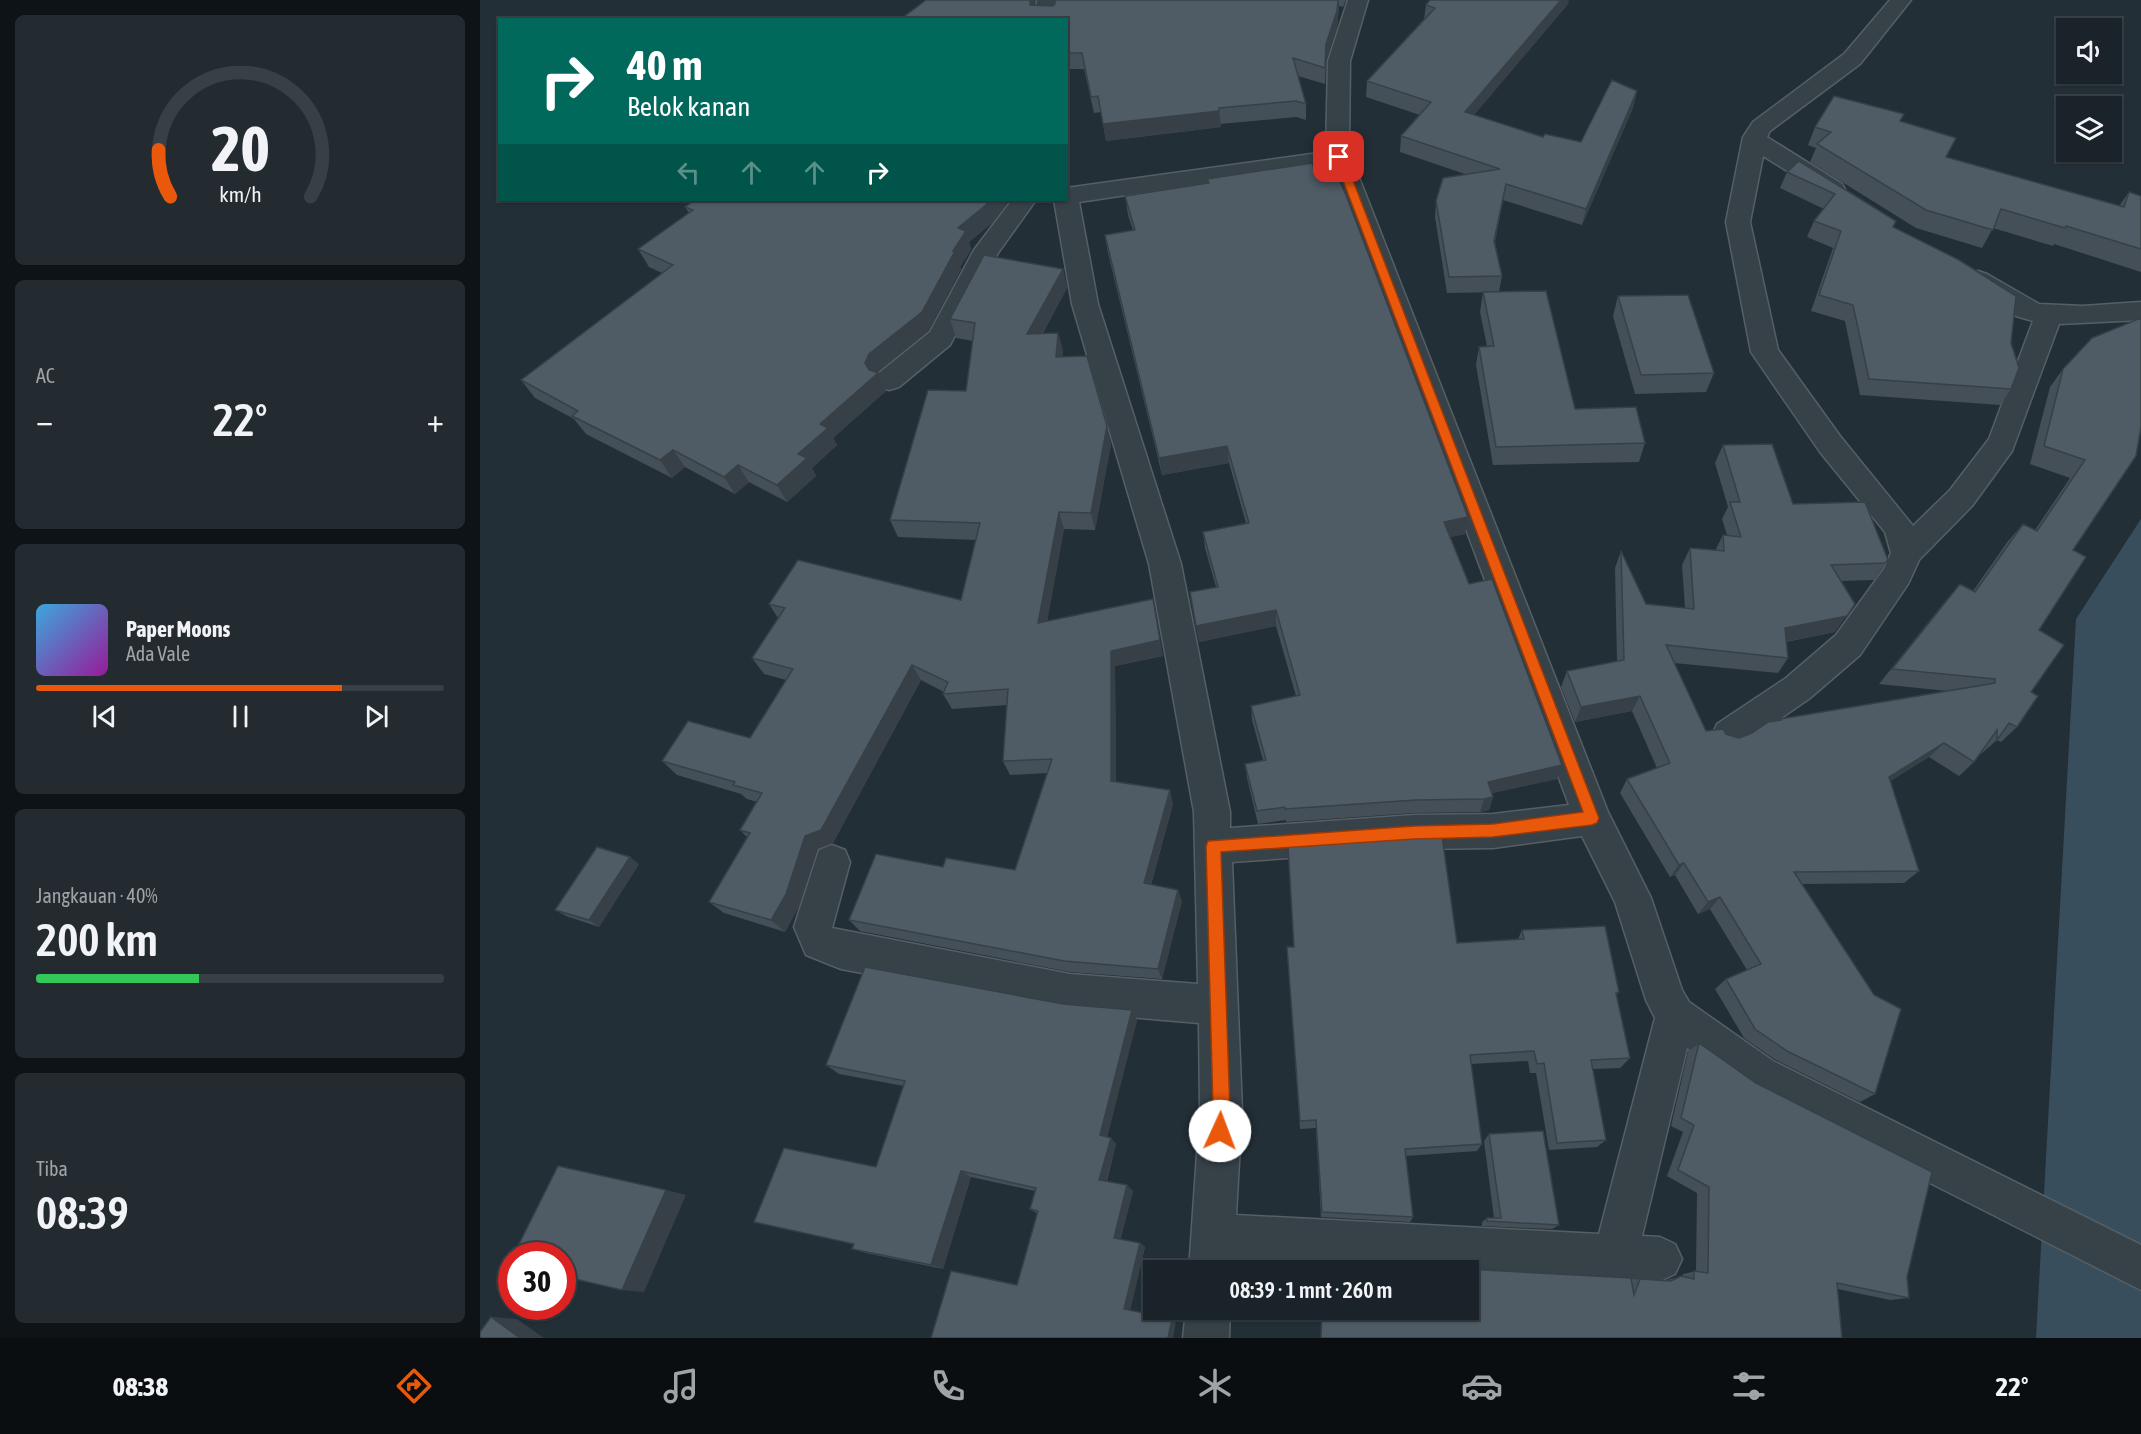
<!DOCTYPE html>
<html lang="id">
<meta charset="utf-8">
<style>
body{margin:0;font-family:"Asap Condensed",sans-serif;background:#232b31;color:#f1f3f6;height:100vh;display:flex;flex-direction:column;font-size:22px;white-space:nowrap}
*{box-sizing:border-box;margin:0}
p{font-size:20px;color:#9fa4a8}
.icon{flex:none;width:33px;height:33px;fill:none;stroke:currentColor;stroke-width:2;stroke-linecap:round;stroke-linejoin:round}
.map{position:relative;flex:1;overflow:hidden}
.drawer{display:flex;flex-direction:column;gap:15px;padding:15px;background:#0e1317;width:480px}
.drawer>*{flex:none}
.banner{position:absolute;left:18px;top:18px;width:570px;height:183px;border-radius:0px;box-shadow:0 2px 4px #0004,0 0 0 2px #384046;background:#00695c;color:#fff;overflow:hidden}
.tools{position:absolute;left:1576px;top:18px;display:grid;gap:12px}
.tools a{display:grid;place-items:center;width:66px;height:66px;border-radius:0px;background:#1a2329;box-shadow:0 2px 4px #0004,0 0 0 2px #384046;font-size:30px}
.speed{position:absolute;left:18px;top:1242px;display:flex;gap:12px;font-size:30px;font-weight:700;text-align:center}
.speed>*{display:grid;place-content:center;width:78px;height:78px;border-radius:50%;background:#1a2329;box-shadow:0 2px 4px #0004,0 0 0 2px #384046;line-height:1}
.speed .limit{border:9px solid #d22;background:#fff;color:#111}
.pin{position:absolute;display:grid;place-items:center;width:51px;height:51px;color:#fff;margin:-26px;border-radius:12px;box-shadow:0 3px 9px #0006}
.me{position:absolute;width:66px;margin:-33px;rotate:2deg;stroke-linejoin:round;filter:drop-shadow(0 0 4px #0008)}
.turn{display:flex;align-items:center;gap:21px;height:126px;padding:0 30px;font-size:27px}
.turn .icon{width:78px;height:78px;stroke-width:2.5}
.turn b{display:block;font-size:42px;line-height:51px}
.lanes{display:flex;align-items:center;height:57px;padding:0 30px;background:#0003;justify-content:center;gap:30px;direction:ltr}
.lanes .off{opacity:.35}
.big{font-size:45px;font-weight:600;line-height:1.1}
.drawer .widget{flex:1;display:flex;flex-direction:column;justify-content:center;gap:9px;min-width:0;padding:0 21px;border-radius:9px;background:#232b31}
.drawer .dial{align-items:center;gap:0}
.dial svg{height:156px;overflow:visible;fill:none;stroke:#384046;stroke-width:7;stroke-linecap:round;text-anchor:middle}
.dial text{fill:#f1f3f6;stroke:none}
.song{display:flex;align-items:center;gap:18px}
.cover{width:72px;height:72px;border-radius:9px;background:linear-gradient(135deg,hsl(200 70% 55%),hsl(300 70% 35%))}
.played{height:6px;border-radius:3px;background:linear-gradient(90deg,#ea580c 75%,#384046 75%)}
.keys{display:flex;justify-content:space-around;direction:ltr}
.heat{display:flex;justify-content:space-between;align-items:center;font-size:33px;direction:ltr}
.charge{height:9px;border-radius:4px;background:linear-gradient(90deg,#34c759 40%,#384046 0)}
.trip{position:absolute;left:663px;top:1260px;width:336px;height:60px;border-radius:0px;background:#1a2329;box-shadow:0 2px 4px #0004,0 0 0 2px #384046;font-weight:600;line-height:60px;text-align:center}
.tab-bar{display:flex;height:96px;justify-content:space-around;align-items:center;background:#0a0e10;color:#9fa4a8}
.tab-bar .icon{width:42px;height:42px}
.tab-bar .selected{color:#ea580c}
.tab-bar b{font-size:27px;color:#f1f3f6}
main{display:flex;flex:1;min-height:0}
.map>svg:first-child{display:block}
.water{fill:#394e5c}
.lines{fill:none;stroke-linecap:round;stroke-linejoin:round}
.minor-casing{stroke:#555f65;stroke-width:3}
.minor{fill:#374148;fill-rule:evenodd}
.wall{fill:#444f58}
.shaded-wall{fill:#374047}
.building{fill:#4f5c66;stroke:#374047;stroke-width:1.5}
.route{fill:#ea580c;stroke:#983908;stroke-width:1.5}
</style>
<main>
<section class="drawer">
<div class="widget dial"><svg viewBox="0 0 100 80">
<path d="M14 69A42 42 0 1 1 86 69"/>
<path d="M14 69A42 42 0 0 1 8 45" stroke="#ea580c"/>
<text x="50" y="56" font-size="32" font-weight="700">20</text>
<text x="50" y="72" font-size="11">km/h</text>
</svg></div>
<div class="widget"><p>AC</p>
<div class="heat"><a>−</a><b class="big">22°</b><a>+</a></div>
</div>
<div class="widget">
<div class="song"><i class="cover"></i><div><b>Paper Moons</b><p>Ada Vale</p></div></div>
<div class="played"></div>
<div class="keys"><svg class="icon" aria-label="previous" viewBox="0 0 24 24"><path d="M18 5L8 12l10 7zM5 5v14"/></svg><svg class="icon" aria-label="pause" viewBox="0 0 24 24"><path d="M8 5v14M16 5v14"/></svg><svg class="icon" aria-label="next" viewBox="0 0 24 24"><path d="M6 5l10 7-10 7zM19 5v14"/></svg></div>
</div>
<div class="widget"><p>Jangkauan · 40%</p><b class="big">200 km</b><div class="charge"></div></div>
<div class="widget"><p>Tiba</p><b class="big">08:39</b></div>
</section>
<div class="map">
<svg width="1661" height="1338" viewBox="0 0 1661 1338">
<rect width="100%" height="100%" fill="#232f37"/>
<path class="water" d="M1661 519V1338H1556L1596 619Z"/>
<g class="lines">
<g class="minor-casing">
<path id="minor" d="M557 0H577L576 20H555Z
M868 0H888L870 61 869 145 871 157 1128 812 1171 898 1202 990 1209 1002 1293 1061 1661 1245V1290L1265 1089 1207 1048 1162 1236 1180 1237 1195 1244 1202 1259 1195 1274 1180 1281 754 1258 753 1270H709L720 1110 719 1023 590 1012 361 969 326 955 314 927 339 850 352 845 365 850 370 862 352 928 590 974 718 984 714 812 669 564 592 304 574 200H586V188L846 152 848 61ZM850 165 1089 805 1013 814 934 815 750 828V812L701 564 618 304 599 202ZM1102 836 1135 902 1166 1000 1175 1018 1119 1234 756 1215 762 1110 752 862 934 849 1013 848Z
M1410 0H1431L1380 64 1290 131 1287 137 1362 184 1365 189 1362 194 1353 197 1344 194 1283 156 1270 222 1298 350 1360 436 1433 526 1470 490 1509 439 1553 321 1536 316 1489 286 1485 280 1489 274 1498 271 1507 274 1559 304 1603 306 1661 302V320L1579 324 1532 451 1492 506 1439 560 1428 584 1380 655 1330 698 1261 746 1249 750 1237 746 1232 735 1237 724 1306 678 1356 635 1404 569 1411 553 1405 532 1340 452 1271 352 1246 222 1263 137 1273 122 1364 54Z
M532 200H556L518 253 470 345 419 387 409 390 399 387 395 380 399 373 450 332 494 250Z
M706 1310H750L749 1338H703Z"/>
</g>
<use href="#minor" class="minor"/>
</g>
<path class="wall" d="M575 0H866L863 7 859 6 857 27 846 60 845 84 818 76 826 104V120L816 117 740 124 741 127 626 141 621 112 614 113 604 69H586V20H426L425 16 554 5 573 6 575 4Z
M1088 4 994 115 1063 137 1101 142 1157 91 1153 108 1102 225 1023 200 1015 242 1022 276 1019 292 967 293 955 217 956 201 985 174 920 152 921 136 940 115 886 97 887 81 944 19 946 5Z
M1421 121 1466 157 1639 206 1649 192 1661 196V272L1574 244 1573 246 1513 228 1502 248 1436 228 1330 162 1336 148 1328 145 1335 127Z
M1319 161 1413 227 1531 343V389L1520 405 1380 395 1365 321 1331 311 1353 248 1327 237 1334 221 1344 209 1300 188 1307 172Z
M727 179 988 517 985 534 970 537 989 584 1077 779 1012 793 1013 797 1009 810 1000 812 934 813 806 822V820L778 824 767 778 765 764 783 760 772 720 771 706 816 696 796 626 719 642 710 592 736 587 725 548 723 532 766 523 749 463 682 475 628 253 625 235 653 230 648 215 645 196 728 183Z
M215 200H525L526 204 512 223 489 242 491 250 480 267 481 269 448 331 397 372 396 373 406 391 353 438 357 445 332 468 336 476 307 502 269 482 255 494 205 467 192 478 106 434 94 419 55 398 41 380 182 273 169 267 158 249 209 213 205 207Z
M583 269 587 288 563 333H578L583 351 582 357 631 444 615 530 584 529 567 621 683 656 635 666 636 781 693 804 671 885 702 901 682 979 590 972 380 931 369 920 463 867 535 870 567 773 530 775 523 761 527 705 472 709 463 694 464 692 441 680 353 843 337 849 319 906 305 932 244 913 229 902 267 837 260 830 277 802 267 799 261 794 197 775 182 761 270 738 306 680 284 674 272 658 298 618 289 604 481 600 496 540 418 537 410 520 486 391 493 341 476 338 470 319Z
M1003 292 1095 409 1165 443 1159 462 1013 465 996 365 999 347 1007 346 1000 312Z
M1138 296 1234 373 1226 392 1155 394 1133 316Z
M1661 318 1593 550 1559 630 1551 692 1537 727 1521 742 1517 740 1501 754V752L1494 762 1479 776 1449 757 1410 781 1439 871 1424 883 1322 884 1395 1094 1380 1102 1294 1059 1264 1038 1235 989 1246 979 1267 970 1230 909 1218 914 1195 875 1190 877 1140 793 1147 779 1177 768 1152 711 1095 722 1081 687 1087 671 1137 662 1135 568 1141 551 1166 604 1205 608 1202 565 1210 548 1235 551 1243 535H1247L1242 519 1248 507 1235 463 1243 445 1313 504 1408 560 1394 580 1361 581 1355 632 1306 642 1308 658 1298 673 1194 663 1226 731 1246 734 1259 738 1272 733 1299 721 1300 719 1467 691 1399 684 1466 600 1493 591 1528 541 1543 524 1555 530 1590 478 1550 464 1570 387 1583 369Z
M159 864 119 927 86 916 75 910Z
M1042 930 1139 992 1136 996 1150 1058 1140 1068 1113 1069 1126 1140 1117 1147 1069 1150 1056 1073H1050L1048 1061 991 1064 1002 1144 997 1151 926 1156 933 1217 930 1222 841 1217 836 1128 820 1129 807 947 977 943 1038 939Z
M657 1020 627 1137 636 1144 627 1181 653 1191 640 1239 660 1243 665 1247 650 1310 696 1321 537 1285 558 1214 550 1209 555 1191 491 1177 463 1269 386 1253 372 1249 374 1244 274 1222 396 1167 424 1086 359 1074 346 1065Z
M1219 1043 1427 1277 1429 1298 1410 1300 1358 1289 841 1338 1151 1281 1160 1279 1187 1280 1203 1276V1274L1216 1271 1217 1193 1187 1176 1203 1132 1191 1126 1208 1052Z
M1009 1134 1079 1225 1072 1229 1002 1226V1222L1007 1218H1014L1004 1141Z"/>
<path class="shaded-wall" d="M550 0H555L553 20 550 5Z
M858 0 859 6 857 27 846 60 845 84 846 44Z
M1081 0H1089L1088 4 983 128 985 112Z
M1157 91 1153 108 1102 225 1106 209Z
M739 111 741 127 626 141 623 124Z
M510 200H525L526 204 512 223 489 242 491 250 480 267 481 269 448 331 397 372 395 376 398 373 406 391 353 438 357 445 332 468 336 476 307 502 297 485 318 454 385 363 389 354 473 251 478 228Z
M583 269 587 288 552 352 547 334Z
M578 333 583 351 580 376 576 357Z
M627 426 631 444 615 530 611 513Z
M747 446 749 463 682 475 679 458Z
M193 450 205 467 192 478 180 460Z
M258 465 269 482 255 494 244 477Z
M579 512 584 529 564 639 558 623Z
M988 517 985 534 962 539 964 522Z
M673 599 683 656 635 666 636 795 631 781V651Z
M1375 604 1355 632 1294 644 1305 628Z
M796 610V626L719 642 716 626Z
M432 665 441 680 353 843 337 849 319 906 305 932 291 920 325 836Z
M1160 696 1152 711 1095 722 1101 707Z
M1464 743 1449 757 1395 791 1409 777Z
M1082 765 1077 779 1004 795 1008 782Z
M690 790 693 804 668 895 664 883Z
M1013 797 1009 810 1000 812 1004 799Z
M150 857 159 864 119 927 109 920Z
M1204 863 1195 875 1190 877 1199 865Z
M698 890 702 901 682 979 678 969Z
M1240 897 1230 909 1218 914 1228 902Z
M652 1010 657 1020 626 1142 620 1135Z
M631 1138 636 1144 625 1185 619 1180Z
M481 1171 491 1177 463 1269 451 1265Z
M647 1185 653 1191 640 1242 634 1238Z
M186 1190 206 1195 164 1292 142 1290Z
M660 1243 665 1247 650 1311 644 1309Z
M11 1317 37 1319 64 1338H40Z
M692 1319 696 1321 693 1338H688Z"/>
<path class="building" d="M446 0H550V5L573 6 575 4V0H858L857 11 846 44 845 68 813 58 826 104 816 101 739 108V111L623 124 618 96 611 97 602 53H586V20H437L425 16Z
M950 0H1081L985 112 1063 137 1065 134 1101 142 1132 80 1157 91 1106 209 1026 184 1014 241 1022 276 969 277 956 201 963 178 1020 169 921 136 951 102 887 81 955 8 946 5Z
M1354 96 1424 114 1420 121 1476 138 1466 157 1644 207 1649 192 1661 196V249L1586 226 1585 228 1521 209 1513 230 1446 210 1337 144 1351 132 1335 127Z
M1319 161 1416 221 1413 227 1479 260 1536 296 1531 343 1539 368 1531 389 1389 379 1373 305 1339 295 1361 231 1334 221 1355 194 1307 172Z
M832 163 836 174 855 171 866 195 988 517 964 522 989 584 1012 579 1082 765 1008 782 1013 797 1004 799 936 800 805 809V807L777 811 765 764 786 760 771 706 820 695 796 610 716 626 710 592 738 587 723 532 769 523 747 446 679 458 625 235 655 230 645 196 729 183 727 179Z
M215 200H510L506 205 478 228 486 231 473 251H475L442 312 389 354 385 363 389 370 398 373 340 424 348 428 318 454 327 458 297 485 258 465 244 477 193 450 180 460 92 416 98 411 41 380 193 265 158 249 213 210 205 207Z
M504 255 583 269 547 334 578 333 576 357 607 356 627 426 611 513 579 512 558 623 673 599 680 640 631 651V781L690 790 664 883 698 890 678 969 584 961 369 920 396 854 463 867 466 858 535 870 572 759 523 761 528 689 463 694 468 682 432 665 341 830 325 836 306 894 291 920 229 902 270 833 260 830 282 793 253 785 255 782 182 761 208 721 270 738 313 669 272 658 305 608 289 604 318 560 481 600 500 523 410 520 448 390 486 391 495 323 470 319Z
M1066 291 1095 409 1156 407 1165 443 1016 447 999 347 1014 346 1003 292Z
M1208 295 1234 373 1161 375 1138 296Z
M1661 318V427L1656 456 1593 550 1606 557 1559 630 1584 645 1551 692 1558 696 1537 727 1529 723 1517 740V730L1494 762 1464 743 1409 777 1439 871 1314 872 1394 995 1421 1009 1395 1094 1307 1051 1275 1029 1246 979 1281 964 1240 897 1228 902 1204 863 1199 865 1147 779 1190 763 1160 696 1101 707 1087 671 1144 660 1141 551 1166 604 1214 609 1210 548 1244 551 1243 535 1261 537 1250 502H1260L1243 445 1292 444 1313 504 1385 502 1408 560 1405 563 1351 565 1375 604 1367 616 1305 628 1308 658 1186 645 1226 731 1243 729 1246 734 1259 738 1272 733 1288 722 1301 720 1300 719 1515 683V679L1412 669 1480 584 1495 592 1543 524 1557 531 1605 460 1564 446 1583 369 1612 338Z
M937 836H962L977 943 1044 939 1042 930 1125 926 1139 992 1136 993 1150 1058 1111 1060 1126 1140 1077 1143 1064 1063 1057 1064 1054 1051 990 1055 1002 1144 925 1149 933 1217 842 1212 836 1120 820 1121 807 947H814L808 846Z
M117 847 150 857 109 920 75 910Z
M385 967 583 1004 652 1010 620 1135 631 1138 619 1180 647 1185 634 1238 660 1243 644 1309 692 1319 688 1338H451L471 1271 537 1285 558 1211 550 1209 556 1188 481 1171 451 1265 372 1249 374 1244 274 1222 304 1148 396 1167 425 1081 346 1065Z
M1219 1043 1276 1083 1452 1172 1427 1277 1429 1298 1357 1283 1362 1338H841L842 1310H988V1270H817L818 1260 1151 1278 1154 1295 1160 1279 1191 1281 1201 1276 1214 1279V1271L1228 1273 1229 1187 1198 1170 1214 1125 1201 1118Z
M1063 1131 1079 1225 1007 1221V1218H1021L1009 1134Z
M78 1166 186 1190 142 1290 82 1276V1256H33Z
M11 1317 40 1338H0V1332Z"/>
<path class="route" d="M859 154 864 157 1119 818 1117 823 1112 825 1013 837 934 839 741 852 750 1110 746 1137 740 1140 734 1137 731 1131 733 1110 726 846 728 841 934 826 1013 824 1103 812 854 157Z"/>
</svg>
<div class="tools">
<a><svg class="icon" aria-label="sound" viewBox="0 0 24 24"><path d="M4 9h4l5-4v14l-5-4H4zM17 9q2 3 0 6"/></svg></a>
<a><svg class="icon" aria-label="layers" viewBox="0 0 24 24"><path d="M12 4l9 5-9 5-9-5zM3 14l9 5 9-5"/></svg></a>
</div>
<div class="speed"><div class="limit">30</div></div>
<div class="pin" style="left:859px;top:157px;background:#d93025"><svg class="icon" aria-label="arrive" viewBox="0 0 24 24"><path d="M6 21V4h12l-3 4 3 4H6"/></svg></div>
<svg class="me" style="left:740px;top:1131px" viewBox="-20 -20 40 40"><circle r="19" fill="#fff"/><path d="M0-13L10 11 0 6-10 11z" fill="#ea580c"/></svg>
<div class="trip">08:39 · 1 mnt · 260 m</div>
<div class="banner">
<div class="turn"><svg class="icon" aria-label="right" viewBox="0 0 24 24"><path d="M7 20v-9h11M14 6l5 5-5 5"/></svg><div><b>40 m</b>Belok kanan</div></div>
<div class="lanes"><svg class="icon off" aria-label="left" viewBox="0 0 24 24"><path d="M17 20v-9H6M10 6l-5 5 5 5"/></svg><svg class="icon off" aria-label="ahead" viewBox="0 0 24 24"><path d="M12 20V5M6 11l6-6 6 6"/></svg><svg class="icon off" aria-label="ahead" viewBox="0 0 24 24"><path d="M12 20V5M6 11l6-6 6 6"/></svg><svg class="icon" aria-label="right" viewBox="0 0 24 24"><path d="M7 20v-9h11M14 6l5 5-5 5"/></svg></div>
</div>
</div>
</main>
<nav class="tab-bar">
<b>08:38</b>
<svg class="icon selected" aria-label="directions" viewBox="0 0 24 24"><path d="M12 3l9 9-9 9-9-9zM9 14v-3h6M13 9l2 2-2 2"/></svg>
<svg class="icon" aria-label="music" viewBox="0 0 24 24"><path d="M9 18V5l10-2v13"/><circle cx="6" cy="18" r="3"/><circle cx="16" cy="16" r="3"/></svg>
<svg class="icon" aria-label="phone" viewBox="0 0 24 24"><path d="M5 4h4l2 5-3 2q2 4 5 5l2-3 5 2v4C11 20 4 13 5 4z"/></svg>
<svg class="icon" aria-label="climate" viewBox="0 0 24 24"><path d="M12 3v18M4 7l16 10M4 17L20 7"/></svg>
<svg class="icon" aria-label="car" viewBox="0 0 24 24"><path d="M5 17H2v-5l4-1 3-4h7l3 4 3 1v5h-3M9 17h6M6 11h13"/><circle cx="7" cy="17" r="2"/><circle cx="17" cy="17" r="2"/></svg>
<svg class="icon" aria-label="filters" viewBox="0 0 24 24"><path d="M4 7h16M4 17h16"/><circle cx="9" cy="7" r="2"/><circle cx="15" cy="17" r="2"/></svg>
<b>22°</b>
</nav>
